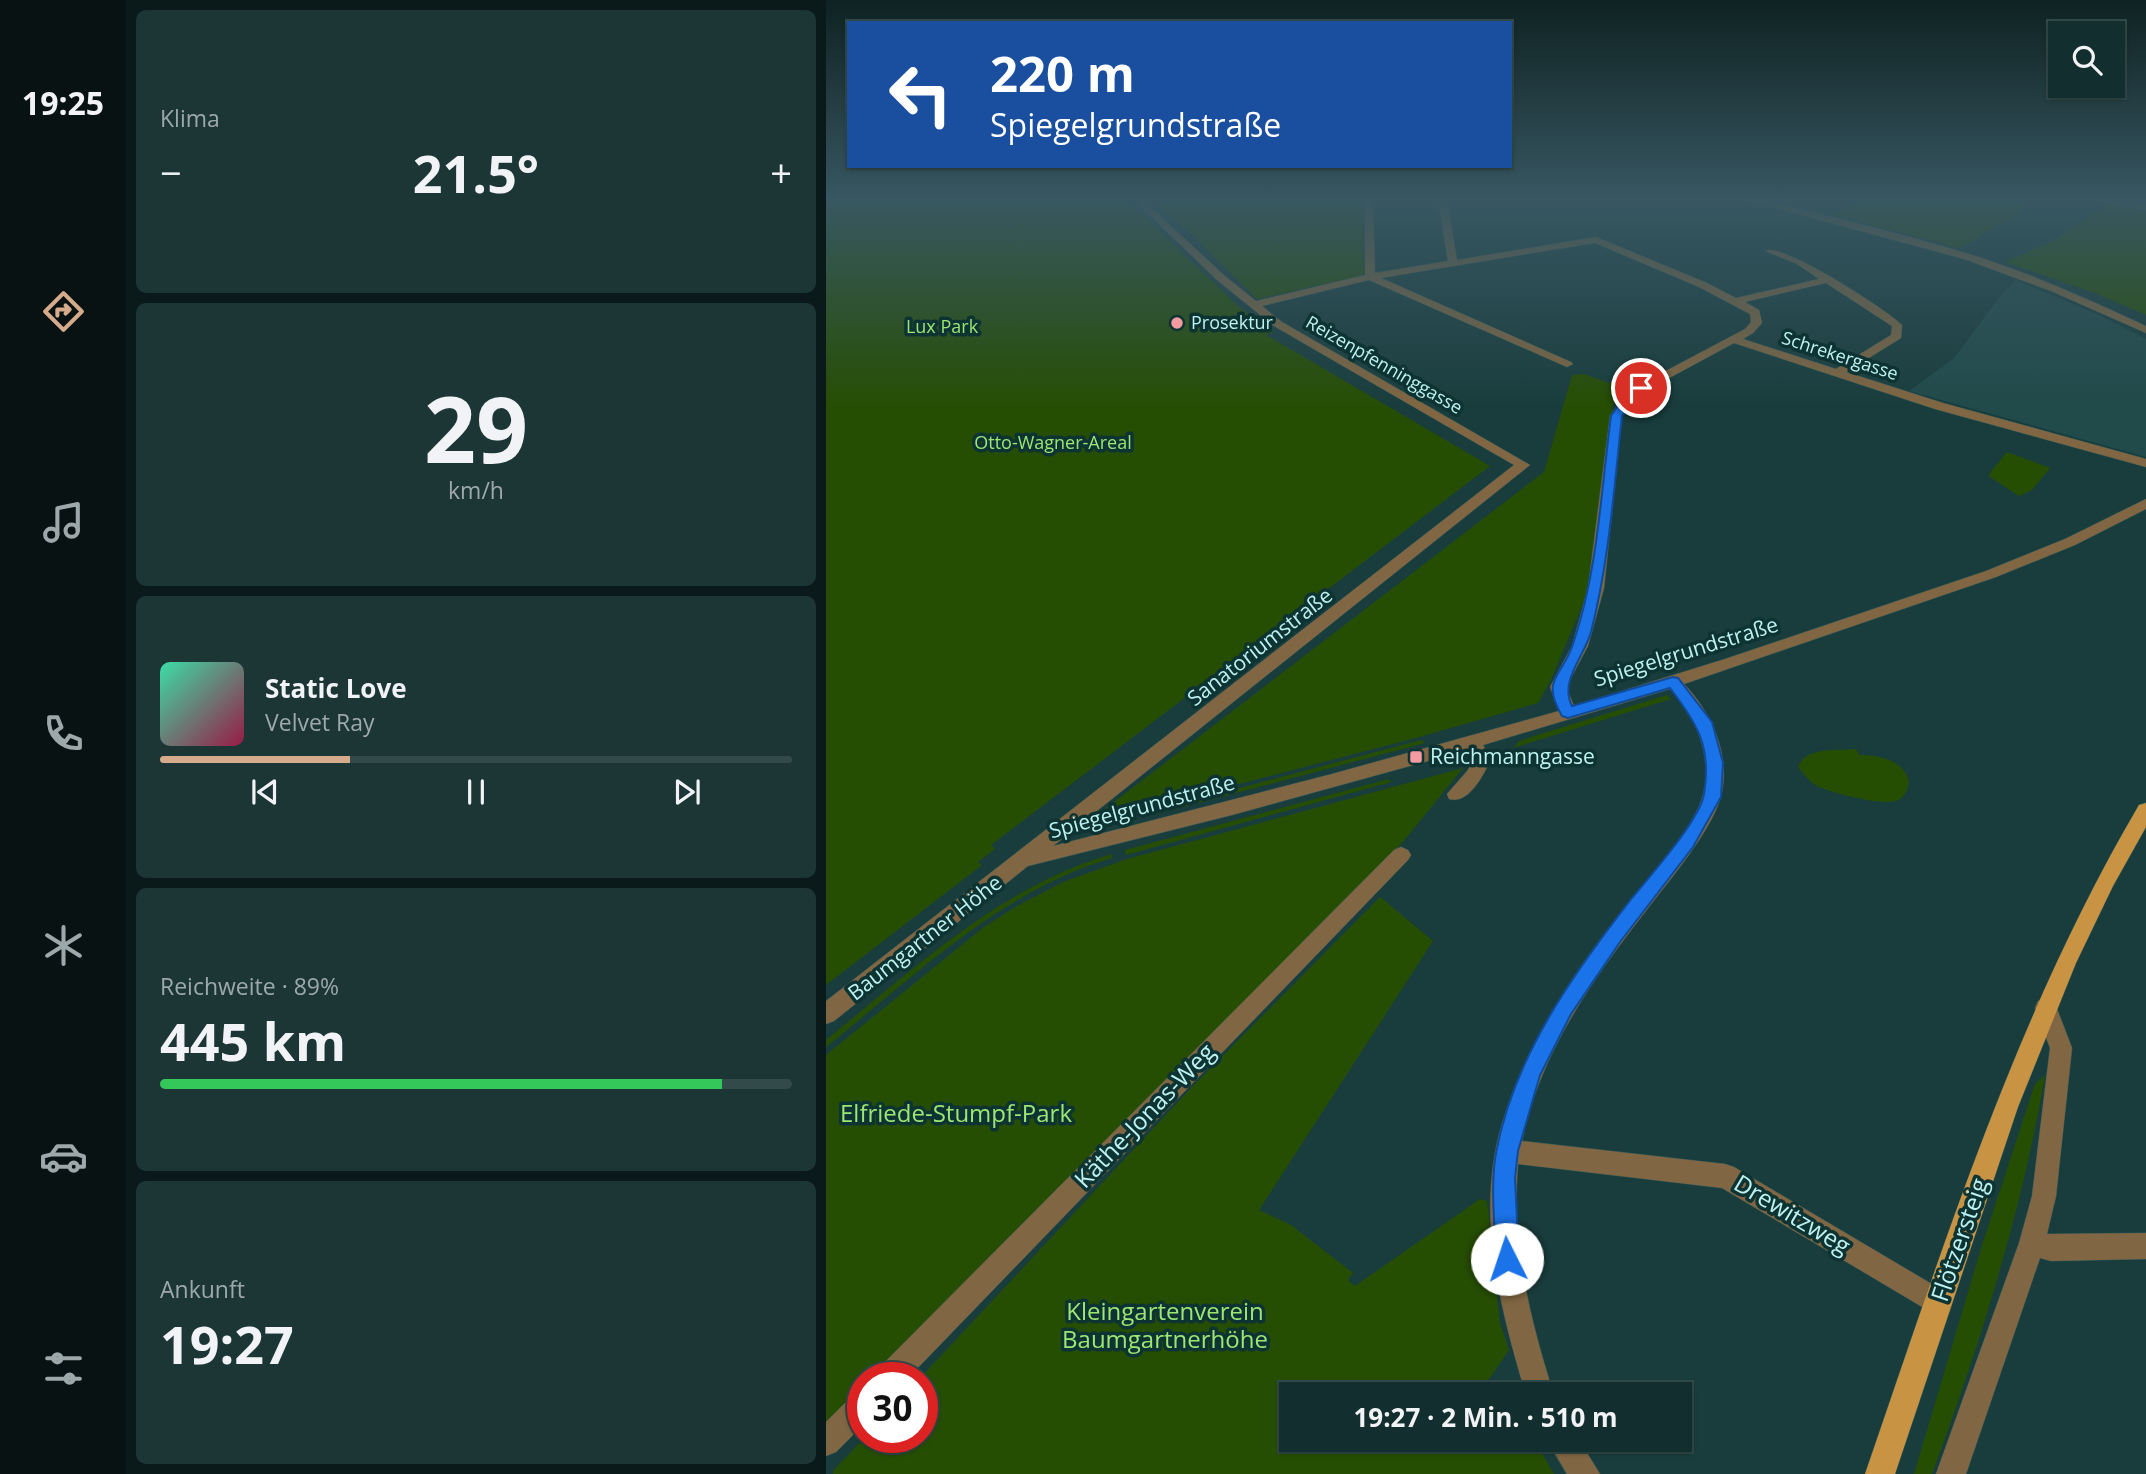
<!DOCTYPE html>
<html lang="de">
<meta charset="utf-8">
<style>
body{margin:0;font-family:"Open Sans",sans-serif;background:#1c3636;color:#f1f3f6;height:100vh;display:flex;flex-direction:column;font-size:26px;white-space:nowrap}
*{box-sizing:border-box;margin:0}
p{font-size:23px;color:#9da8aa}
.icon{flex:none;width:38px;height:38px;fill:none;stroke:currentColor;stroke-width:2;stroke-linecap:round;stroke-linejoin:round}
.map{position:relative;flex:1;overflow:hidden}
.sheet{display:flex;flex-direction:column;gap:10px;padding:10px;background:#0a1919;width:700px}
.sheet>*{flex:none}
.banner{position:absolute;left:21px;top:21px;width:665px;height:147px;border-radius:0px;box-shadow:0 2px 5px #0004,0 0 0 2px #324a4a;background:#1a4fa0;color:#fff;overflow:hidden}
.tools{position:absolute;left:1222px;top:21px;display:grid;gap:14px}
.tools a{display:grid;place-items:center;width:77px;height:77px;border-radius:0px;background:#132e2e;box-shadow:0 2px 5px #0004,0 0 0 2px #324a4a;font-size:35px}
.speed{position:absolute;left:21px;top:1362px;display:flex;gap:14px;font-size:35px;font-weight:700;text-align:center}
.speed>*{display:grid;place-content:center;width:91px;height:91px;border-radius:50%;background:#132e2e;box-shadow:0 2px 5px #0004,0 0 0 2px #324a4a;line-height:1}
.speed .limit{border:10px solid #d22;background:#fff;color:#111}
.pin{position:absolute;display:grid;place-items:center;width:60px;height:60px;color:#fff;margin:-30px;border:4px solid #fff;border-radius:50%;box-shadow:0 2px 7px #0007}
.me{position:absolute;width:77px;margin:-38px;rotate:356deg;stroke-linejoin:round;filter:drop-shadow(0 0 5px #0008)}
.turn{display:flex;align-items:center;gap:24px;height:147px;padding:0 28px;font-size:32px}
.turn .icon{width:91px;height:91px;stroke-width:2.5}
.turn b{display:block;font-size:49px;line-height:60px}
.big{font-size:52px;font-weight:700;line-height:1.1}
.sheet .tile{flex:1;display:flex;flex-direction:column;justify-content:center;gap:10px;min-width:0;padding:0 24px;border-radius:10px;background:#1c3636}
.sheet .dial{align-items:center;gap:0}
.dial b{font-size:91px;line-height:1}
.song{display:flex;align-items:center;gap:21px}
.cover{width:84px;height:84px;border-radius:10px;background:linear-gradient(135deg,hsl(160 70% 55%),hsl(340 70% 35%))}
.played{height:7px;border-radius:4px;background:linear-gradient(90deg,#d6ab8b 30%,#324a4a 30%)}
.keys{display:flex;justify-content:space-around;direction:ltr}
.heat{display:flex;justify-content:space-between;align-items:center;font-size:38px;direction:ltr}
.charge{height:10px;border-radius:5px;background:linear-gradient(90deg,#34c759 89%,#324a4a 0)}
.trip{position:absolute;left:453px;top:1382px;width:413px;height:70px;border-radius:0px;background:#132e2e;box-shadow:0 2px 5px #0004,0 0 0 2px #324a4a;font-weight:700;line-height:70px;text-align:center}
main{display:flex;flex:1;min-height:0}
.menu{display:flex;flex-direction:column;width:126px;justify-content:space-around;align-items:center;background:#081212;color:#9da8aa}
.menu .icon{width:49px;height:49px}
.menu .on{color:#d6ab8b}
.menu b{font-size:32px;color:#f1f3f6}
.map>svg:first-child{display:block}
.built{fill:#214a4a}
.green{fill:#264e03}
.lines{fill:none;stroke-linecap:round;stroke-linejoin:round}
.minor-casing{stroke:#335a5a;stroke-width:1}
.major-casing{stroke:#335a5a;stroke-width:1}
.minor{fill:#806642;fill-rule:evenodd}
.major{fill:#c89343;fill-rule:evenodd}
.route{fill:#1a73e8;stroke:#114b97;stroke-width:2}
.poi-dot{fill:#f49aa1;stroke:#0d3333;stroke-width:2.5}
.labels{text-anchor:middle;stroke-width:7;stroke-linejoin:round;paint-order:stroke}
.far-poi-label{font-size:18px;fill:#bef1f1;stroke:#0d3333;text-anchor:start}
.far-park-label{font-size:18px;fill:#9de672;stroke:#0d3333}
.far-street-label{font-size:18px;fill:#bef1f1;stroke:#0d3333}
.street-label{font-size:21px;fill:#bef1f1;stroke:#0d3333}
.poi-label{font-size:21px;fill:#bef1f1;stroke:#0d3333;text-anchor:start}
.near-park-label{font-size:24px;fill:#9de672;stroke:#0d3333}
.near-street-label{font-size:24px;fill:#bef1f1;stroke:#0d3333}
</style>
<main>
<nav class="menu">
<b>19:25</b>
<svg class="icon on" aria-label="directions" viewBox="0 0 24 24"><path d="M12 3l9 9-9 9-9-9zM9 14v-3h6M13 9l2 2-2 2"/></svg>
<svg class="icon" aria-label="music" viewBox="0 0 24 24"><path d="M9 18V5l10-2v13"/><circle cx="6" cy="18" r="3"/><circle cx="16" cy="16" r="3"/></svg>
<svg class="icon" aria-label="phone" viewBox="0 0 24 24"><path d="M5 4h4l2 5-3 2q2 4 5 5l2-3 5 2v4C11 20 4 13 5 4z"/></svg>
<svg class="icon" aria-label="climate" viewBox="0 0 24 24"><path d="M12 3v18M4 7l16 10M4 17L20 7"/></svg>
<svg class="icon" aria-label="car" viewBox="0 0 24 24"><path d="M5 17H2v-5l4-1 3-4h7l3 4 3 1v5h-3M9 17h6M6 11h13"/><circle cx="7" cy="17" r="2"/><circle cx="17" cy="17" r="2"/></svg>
<svg class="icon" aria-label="filters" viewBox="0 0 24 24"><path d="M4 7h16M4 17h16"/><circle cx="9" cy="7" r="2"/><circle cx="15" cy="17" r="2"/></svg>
</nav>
<section class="sheet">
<div class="tile"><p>Klima</p>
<div class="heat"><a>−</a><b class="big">21.5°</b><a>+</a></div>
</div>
<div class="tile dial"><b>29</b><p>km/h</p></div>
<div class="tile">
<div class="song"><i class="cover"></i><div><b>Static Love</b><p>Velvet Ray</p></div></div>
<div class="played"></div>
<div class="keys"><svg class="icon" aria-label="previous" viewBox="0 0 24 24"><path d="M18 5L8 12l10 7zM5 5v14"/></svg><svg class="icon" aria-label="pause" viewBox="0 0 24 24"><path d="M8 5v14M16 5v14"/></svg><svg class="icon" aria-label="next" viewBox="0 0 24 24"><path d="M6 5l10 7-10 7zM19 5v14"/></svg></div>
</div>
<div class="tile"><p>Reichweite · 89%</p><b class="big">445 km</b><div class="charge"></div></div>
<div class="tile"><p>Ankunft</p><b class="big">19:27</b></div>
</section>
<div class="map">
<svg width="1320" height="1474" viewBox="0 0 1320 1474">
<rect width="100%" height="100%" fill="#193d3d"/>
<path class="built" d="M1190 280 1273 315 1320 339V457L1083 391 1128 358 1178 291Z"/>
<path class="green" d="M0 200H301L412 306 447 332 440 335 664 466 165 845 169 849 152 862 156 865 0 985Z
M325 200H535L539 272 534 276 431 299 362 231Z
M1035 200H1207L1185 220H1181L1133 248 1005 214Z
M1283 203 1320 209V315L1269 293 1179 262 1229 240Z
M758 374 800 389 787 405 761 594 724 682 712 703 590 738 290 816 278 814 279 809 718 472 746 375Z
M1181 452 1224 468 1206 490 1193 496 1164 477 1163 474Z
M841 695 845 699 687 748 692 742 705 737Z
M595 740 599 743 330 814 331 810Z
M1030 749 1033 755C1052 755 1079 760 1083 782 1082 789 1079 797 1072 800 1059 807 1005 793 991 786 983 782 978 774 972 767 980 746 1011 751 1030 749Z
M637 768 576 843 50 1377H37V1390L0 1426V1055L158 927 191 906 237 882 301 859Z
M563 779 565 782 300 855 299 850Z
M286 854V858C174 891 89 976 0 1047V1040C88 969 175 886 286 854Z
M554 897 607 941 433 1210 465 1225 527 1273 522 1280 529 1286 654 1199 661 1201 674 1323 683 1350 652 1395H466V1440H704L716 1453 728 1474H7V1471L39 1437H96L95 1377 365 1088Z
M1219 1075C1196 1211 1154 1345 1106 1474H1088L1156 1245 1209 1084Z"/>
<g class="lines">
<g class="minor-casing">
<path id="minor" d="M539 200H547L549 273 622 261 612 200H621L631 260 770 237 881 283 910 298 993 279 971 264 939 251C955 241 1061 310 1076 325L1075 338 1020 372 1117 403 1320 459V467L1109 409 908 343 808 397 796 416 778 588 762 646 740 687 748 706 899 659 1160 571 1239 539 1320 499V509L1249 545 1170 577 858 684C886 713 905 756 895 796 886 831 841 883 819 912 766 980 713 1055 696 1141L899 1164 908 1167 1121 1293 1125 1302 1121 1311 1112 1315 1103 1311 896 1188 692 1164C685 1244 704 1319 728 1395H700C674 1308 649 1213 676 1124 699 1046 745 976 795 912 817 883 868 830 877 795 887 756 870 717 844 689L657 745 665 759C658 774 643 805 623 799L621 794 642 770 647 759 642 750 406 815 202 866 8 1021 0 1024V1001L688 465 448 326 391 280 311 203 318 201 399 276 430 301 539 275ZM769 243 873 287 924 314 925 322 919 329 800 392 784 416 762 588 746 646 724 687 733 711 506 774 227 846 704 465 456 322 436 306 543 280 741 367 747 364 745 362 555 278ZM1000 283 1066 326 1065 335 1010 369 917 339 927 333 936 323 933 310 919 302Z
M920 200H937C1006 217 1075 233 1143 254 1204 273 1262 299 1320 326V333L1225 291 1138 259Z
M1273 200 1320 204V210L1277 203Z
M575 847 582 850 585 855 582 860 83 1377H50L54 1367 568 850Z
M1220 998 1228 1001 1246 1048 1230 1196 1221 1234 1320 1233V1259L1225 1261 1214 1258 1140 1474H1110L1193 1243 1206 1196 1224 1048 1209 1008 1212 1001Z
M37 1391V1425L10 1452 0 1456V1422L27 1395Z
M721 1440H753L774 1474H741Z"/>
</g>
<g class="major-casing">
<path id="major" d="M1320 803V827L1287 886 1250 963 1192 1107 1069 1474H1039C1118 1245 1190 1014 1313 805Z"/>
</g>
<use href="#minor" class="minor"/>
<use href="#major" class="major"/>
</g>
<linearGradient id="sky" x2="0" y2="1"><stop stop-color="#0e2222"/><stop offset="0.49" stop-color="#385762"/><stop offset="1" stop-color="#385762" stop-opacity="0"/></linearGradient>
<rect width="1320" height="407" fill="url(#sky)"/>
<path class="route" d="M811 386 820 388 808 398 796 416C788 488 783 562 765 632 758 657 733 681 746 706L847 677 852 678 886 722 897 763 895 797 867 847 794 942 745 1014 714 1075 692 1151 689 1178 693 1259 690 1267 681 1270 673 1267 670 1259C669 1224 664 1187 670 1153 688 1056 747 974 806 898 824 876 874 820 878 794 886 747 871 723 844 688L742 718 736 716C714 678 736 678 747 644 772 571 775 491 785 416L800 393Z"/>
<g class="poi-dot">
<circle cx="351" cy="323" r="7"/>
<rect x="583" y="750" width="14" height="14" rx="3.5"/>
</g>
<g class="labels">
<g class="far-poi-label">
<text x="365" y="329">Prosektur</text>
</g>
<g class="far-park-label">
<text x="116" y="333">Lux Park</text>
<text x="227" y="449">Otto-Wagner-Areal</text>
</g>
<g class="far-street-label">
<text transform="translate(1014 356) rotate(18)" y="6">Schrekergasse</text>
<text transform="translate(558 365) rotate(30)" y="6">Reizenpfenninggasse</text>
</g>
<g class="street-label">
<text transform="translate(434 647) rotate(-38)" y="7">Sanatoriumstraße</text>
<text transform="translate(860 652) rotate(-17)" y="7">Spiegelgrundstraße</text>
<text transform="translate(316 807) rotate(-15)" y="7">Spiegelgrundstraße</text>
<text transform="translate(99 938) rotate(-38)" y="7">Baumgartner Höhe</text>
</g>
<g class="poi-label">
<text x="604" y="764">Reichmanngasse</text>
</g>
<g class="near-park-label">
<text x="130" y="1122">Elfriede-Stumpf-Park</text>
<text x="339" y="1320">Kleingartenverein<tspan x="339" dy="28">Baumgartnerhöhe</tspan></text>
</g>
<g class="near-street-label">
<text transform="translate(319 1116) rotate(-46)" y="8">Käthe-Jonas-Weg</text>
<text transform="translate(966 1215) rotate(31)" y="8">Drewitzweg</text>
<text transform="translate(1134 1240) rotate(-71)" y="8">Flötzersteig</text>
</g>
</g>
</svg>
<div class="tools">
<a><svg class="icon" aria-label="search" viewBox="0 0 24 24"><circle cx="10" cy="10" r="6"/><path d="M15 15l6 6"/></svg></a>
</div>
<div class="speed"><div class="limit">30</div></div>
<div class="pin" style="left:815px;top:388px;background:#d93025"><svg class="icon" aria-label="arrive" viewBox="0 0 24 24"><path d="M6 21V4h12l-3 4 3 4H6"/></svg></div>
<svg class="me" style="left:681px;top:1259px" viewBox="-20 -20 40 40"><circle r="19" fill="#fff"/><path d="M0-13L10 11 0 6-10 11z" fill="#1a73e8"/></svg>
<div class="trip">19:27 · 2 Min. · 510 m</div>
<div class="banner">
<div class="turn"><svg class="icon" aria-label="left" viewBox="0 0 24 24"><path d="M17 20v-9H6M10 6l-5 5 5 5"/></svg><div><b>220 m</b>Spiegelgrundstraße</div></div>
</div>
</div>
</main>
